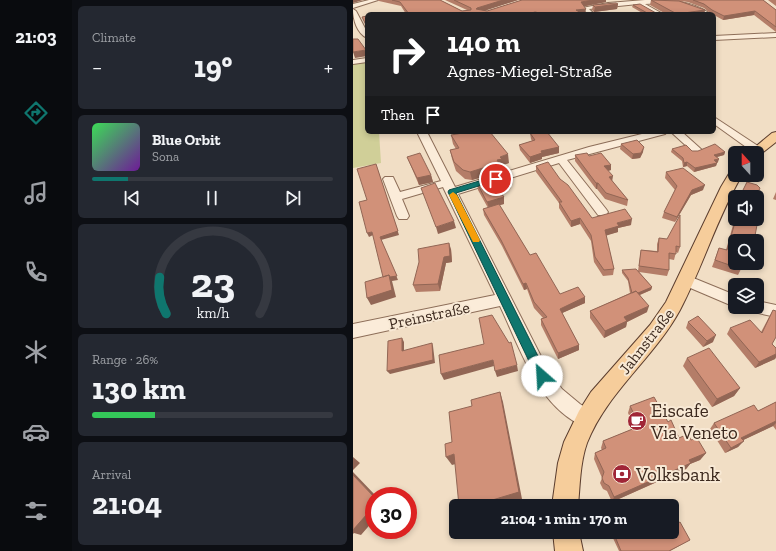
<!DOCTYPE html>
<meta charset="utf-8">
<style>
body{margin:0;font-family:"Zilla Slab",serif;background:#242831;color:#f1f3f6;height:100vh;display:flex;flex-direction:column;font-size:15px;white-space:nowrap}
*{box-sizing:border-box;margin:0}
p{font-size:13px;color:#9ea1a6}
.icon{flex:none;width:22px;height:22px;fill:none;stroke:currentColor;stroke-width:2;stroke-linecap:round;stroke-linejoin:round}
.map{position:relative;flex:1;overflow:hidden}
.panel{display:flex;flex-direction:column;gap:6px;padding:6px;background:#0d0f14;width:281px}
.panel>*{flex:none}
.hud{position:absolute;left:12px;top:12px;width:351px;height:122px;border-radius:6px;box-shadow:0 2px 6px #0003;background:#202124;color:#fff;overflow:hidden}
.needle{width:26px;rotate:339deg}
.fabs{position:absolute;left:375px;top:146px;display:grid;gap:8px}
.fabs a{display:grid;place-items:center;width:36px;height:36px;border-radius:6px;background:#171b24;box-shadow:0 2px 6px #0003;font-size:20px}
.speed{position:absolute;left:12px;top:487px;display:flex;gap:8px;font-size:20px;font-weight:700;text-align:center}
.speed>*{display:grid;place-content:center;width:52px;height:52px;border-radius:50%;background:#171b24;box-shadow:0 2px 6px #0003;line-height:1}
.speed .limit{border:6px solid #d22;background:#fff;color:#111}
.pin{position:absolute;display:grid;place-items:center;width:34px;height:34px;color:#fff;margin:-17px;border:2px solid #fff;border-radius:50%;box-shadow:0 1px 4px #0007}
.me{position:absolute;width:44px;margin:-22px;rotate:334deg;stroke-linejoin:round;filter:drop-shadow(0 0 3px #0008)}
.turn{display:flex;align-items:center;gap:14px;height:84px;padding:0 16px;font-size:18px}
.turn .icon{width:52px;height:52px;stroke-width:2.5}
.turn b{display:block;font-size:28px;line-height:34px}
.then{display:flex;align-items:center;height:38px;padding:0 16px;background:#0003;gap:8px;font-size:15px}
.big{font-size:30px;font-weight:700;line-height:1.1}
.panel .card{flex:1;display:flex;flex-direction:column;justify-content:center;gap:6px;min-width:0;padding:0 14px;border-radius:6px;background:#242831}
.panel .dial{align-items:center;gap:0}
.dial svg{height:104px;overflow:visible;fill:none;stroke:#363941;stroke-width:7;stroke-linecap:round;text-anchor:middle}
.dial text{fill:#f1f3f6;stroke:none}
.song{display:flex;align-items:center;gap:12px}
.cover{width:48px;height:48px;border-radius:6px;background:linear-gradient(135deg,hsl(130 70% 55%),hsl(280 70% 35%))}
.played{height:4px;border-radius:2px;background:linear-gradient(90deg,#0f766e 15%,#363941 15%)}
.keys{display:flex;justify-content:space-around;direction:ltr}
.heat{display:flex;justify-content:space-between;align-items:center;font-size:22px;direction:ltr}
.charge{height:6px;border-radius:3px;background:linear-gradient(90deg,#34c759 26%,#363941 0)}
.trip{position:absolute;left:96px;top:499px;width:230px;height:40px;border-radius:6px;background:#171b24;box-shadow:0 2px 6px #0003;font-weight:700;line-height:40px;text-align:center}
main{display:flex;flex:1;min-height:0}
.menu{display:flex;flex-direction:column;width:72px;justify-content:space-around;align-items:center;background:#090b0e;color:#9ea1a6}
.menu .icon{width:28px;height:28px}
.menu .on{color:#0f766e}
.menu b{font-size:18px;color:#f1f3f6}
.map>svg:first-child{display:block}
.green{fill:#d0cf98}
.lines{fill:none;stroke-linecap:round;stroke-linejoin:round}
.minor-casing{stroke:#8d6e59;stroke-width:2}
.major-casing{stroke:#5b3d2e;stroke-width:2}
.minor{fill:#fbecd9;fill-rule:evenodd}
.major{fill:#f6cd9b;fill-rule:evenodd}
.wall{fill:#b47d68}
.shaded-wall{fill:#926655}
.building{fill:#d19179;stroke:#926655}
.route{fill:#0f766e;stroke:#0a4d48}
.slow{fill:#f59e0b}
.labels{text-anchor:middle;stroke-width:4;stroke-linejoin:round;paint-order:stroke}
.street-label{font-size:16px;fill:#3c291e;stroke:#f8e9d5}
.near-poi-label{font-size:19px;fill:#3c291e;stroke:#f8e9d5;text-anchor:start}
</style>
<main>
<nav class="menu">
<b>21:03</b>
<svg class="icon on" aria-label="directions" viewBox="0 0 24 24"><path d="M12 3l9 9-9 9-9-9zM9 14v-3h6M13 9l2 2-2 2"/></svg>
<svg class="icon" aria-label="music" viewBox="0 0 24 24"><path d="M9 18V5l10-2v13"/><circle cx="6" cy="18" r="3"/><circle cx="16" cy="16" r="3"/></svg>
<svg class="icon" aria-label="phone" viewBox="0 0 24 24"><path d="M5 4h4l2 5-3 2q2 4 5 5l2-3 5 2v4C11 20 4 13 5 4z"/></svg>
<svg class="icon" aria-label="climate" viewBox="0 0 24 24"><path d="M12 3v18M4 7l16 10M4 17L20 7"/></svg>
<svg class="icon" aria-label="car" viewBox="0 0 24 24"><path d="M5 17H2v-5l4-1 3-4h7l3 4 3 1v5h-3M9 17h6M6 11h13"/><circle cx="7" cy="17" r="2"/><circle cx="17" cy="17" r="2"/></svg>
<svg class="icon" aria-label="filters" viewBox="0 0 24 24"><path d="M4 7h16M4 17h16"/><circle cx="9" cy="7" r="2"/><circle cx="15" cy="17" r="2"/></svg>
</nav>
<section class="panel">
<div class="card"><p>Climate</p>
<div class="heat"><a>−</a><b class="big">19°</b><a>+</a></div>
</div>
<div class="card">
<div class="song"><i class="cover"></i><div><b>Blue Orbit</b><p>Sona</p></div></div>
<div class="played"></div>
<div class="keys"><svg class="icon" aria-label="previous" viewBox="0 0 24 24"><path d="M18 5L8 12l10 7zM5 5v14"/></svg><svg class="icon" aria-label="pause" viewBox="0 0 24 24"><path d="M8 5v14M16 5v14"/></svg><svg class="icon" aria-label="next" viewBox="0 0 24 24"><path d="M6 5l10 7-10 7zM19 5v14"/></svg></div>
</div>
<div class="card dial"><svg viewBox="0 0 100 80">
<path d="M14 69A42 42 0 1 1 86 69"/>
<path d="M14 69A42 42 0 0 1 9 41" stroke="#0f766e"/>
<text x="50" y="56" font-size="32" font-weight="700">23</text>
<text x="50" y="72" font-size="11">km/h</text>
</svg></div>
<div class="card"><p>Range · 26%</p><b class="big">130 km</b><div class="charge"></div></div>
<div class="card"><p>Arrival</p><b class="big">21:04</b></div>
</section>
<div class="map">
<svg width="423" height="551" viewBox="0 0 423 551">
<rect width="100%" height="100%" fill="#f1dec5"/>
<path class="green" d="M14 61V132H26L28 163 0 168V63Z"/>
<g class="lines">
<g class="minor-casing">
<path id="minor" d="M16 0H25L0 8V4Z
M292 0C314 0 339 0 357 14 347 14 340 8 330 5 319 2 304 3 292 4L310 14H303L285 4 236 9 241 14H235L229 8 255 3Z
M0 9 3 11 14 32V38C4 33 0 20 0 9Z
M423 33V37L361 40V36Z
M14 58V62L0 64V60Z
M361 117 408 148 409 150 408 152H400L361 124Z
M64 132H74L102 187 236 147 297 132H314L312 134 214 160 253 209 255 212 253 215H245L206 163 105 194 195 370 209 389 227 404 241 413 243 419 241 425 234 428C185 408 168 350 147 306L0 338V324L142 295 90 187 49 199 56 216 54 219H46L44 216 30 179 32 177H40L47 192 88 181Z
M318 132H329L349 150 344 153 340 152Z
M333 275 382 295V307L328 284 326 280 328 276Z
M404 301 423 305V317L396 311 394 307H404Z"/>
</g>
<g class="major-casing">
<path id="major" d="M423 132V142L405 156H404V153H395L419 133Z
M382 171V175H389C364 218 350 266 327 310 301 358 254 392 234 443 227 463 227 485 225 506H199L205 463 211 442 226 411 238 392 297 325 313 302 368 187 377 172Z
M200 532H226L230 551H202Z"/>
</g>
<use href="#minor" class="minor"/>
<use href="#major" class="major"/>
</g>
<path class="wall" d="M25 0H87L109 11 114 10 92 0H165L132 10 134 11 169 0H253V2L231 6 232 14H53L48 6 26 1Z
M298 0H410L423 10V32L401 15 370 20 361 15V14H358L351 8 335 2 328 1 352 10 351 14H313L297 5Z
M415 0H423V6Z
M265 4 264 9 241 12 239 10 240 5Z
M280 5 303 13 302 14H291L279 7Z
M177 133 206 147V153L189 157V159L177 163 167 150 166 145 179 141 178 139Z
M98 135 156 163 150 165V167L146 168 147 172 119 180 112 179 103 171 99 159 97 150 103 149 100 144Z
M268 144 290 152 287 158 279 159 267 149Z
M319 149 339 151 372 152 371 155 364 157 365 162 364 163 363 166 341 172 334 166 330 167 329 161 318 152Z
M222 155 236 156 258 165V170L255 171 259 181 275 200 274 206 252 199 244 189H243L222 161Z
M54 157 78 175 80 182 66 185Z
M183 166 207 179 239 218 278 225 265 228V232L253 235 261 269 260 275 250 276 241 262 238 241 227 224 218 227 206 208V203L183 172Z
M313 172 350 190 338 195 322 222 309 218 311 212 322 190 312 178Z
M157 182 158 188 147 191 151 197V204L146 205 177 255 207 294 232 297V303L209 313 226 345V350L205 359 188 325V319L190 318 181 308 174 289 171 290 149 246 131 215 130 209 135 208 125 190 124 183Z
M394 182 403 197H387Z
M423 192V200L420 199Z
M383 219 382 241 388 269 385 275 359 267 366 248 373 250 380 225Z
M306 238 327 247 325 253 323 252 321 260 316 259V270L314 276 286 272 299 287 298 290 287 295 294 312 274 322 273 327 251 338 237 318V311L277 293 275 281 269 273V270L285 271 288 250 304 251V244Z
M98 249 99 262 93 263 87 291 63 292 60 285Z
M420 310 419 344 423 348V357L422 359 402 368 374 334 377 328 408 332 416 317Z
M335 322 360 342 350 347 333 328Z
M334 358 387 388 381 396 359 407 330 366Z
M423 402V430L420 426 390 440 385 447 372 453 357 429 361 423 405 411Z
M277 406 315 422 326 438 338 440 353 453 347 460 337 464 333 469 259 502 254 491 250 489 247 483 249 478 241 459 242 453 249 450 248 448 250 441 282 428 275 413Z
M261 534 293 538 337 540 317 551H266L259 536Z"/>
<path class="shaded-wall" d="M0 0H10L0 3Z
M150 0H165L125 13 123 9 124 8Z
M240 0H253V2L228 7V2Z
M265 4 264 9 241 12 242 7Z
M233 9 232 14H223V10Z
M352 10 351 14H324Z
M402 11 401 15 370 20 371 16Z
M182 12V14H175Z
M13 50 14 56 2 58 0 52Z
M206 147V153L189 157V159L177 163V157L188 151Z
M291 147 290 152 287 158 279 159 280 154Z
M372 152 371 155 360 158 361 155Z
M155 154 156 163 150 165V167L146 168 147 172 119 180 117 172 144 160 147 157Z
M366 159 365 162 364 163 363 166 341 172 342 168 361 160Z
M334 162V166L330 167 331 163Z
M23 164 46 235 28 240 45 280 39 281 43 297 18 305 14 298 37 277 27 237Z
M258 165V170L250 172 251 166Z
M78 175 80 182 66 185 64 178Z
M260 176 259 182 256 177Z
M157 182 158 188 144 192 143 186Z
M243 183H245L244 189H243Z
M352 185 350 190 338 195 322 222 324 217 339 190Z
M151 197V204L136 208 134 202Z
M227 218V224L218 227V221Z
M279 219 278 225 265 228V232L252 236V230L264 223Z
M101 221 103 228 85 234 83 227Z
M19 232 20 235 16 237 14 233Z
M96 243 98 249 99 262 93 263 87 291 85 284 91 257Z
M173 283 174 289 171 290 170 284Z
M299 287 298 290 279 298V295Z
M232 297V303L207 314V309Z
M296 306 294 312 274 322 273 327 251 338 252 331 271 317Z
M363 335 360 342 350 347 354 341Z
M49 338 51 342V354L49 351Z
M79 343 80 346 82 363 37 374 34 371Z
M226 345V350L205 359V353Z
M423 354V357L422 359 402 368 406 362Z
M140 360 141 366 91 380 88 374Z
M164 365 165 371 144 377 142 371Z
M387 388 381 396 359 407 364 399Z
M147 392 150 402 169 499 146 506H136V501Z
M423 421V423L420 426 382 444 388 438Z
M391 441 385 447 372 453 378 448Z
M353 453 347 460 337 464 333 469 259 502 261 497 336 460Z
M101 454 106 463 99 465 93 457Z
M0 457 7 463 0 470Z
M0 472 23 496H21V497L0 475Z
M21 506V520L8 535 1 533 0 534V529Z"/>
<path class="building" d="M39 0H87L109 11 118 10V8L101 0H150L124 8 123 9 134 11 169 0H240L228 2 233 9 223 10 228 13 225 14H192L182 12 175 14H56L47 2Z
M298 0 326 1 352 10 324 14Z
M340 0H410L423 10V27L402 11 371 16 359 10 351 4Z
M263 3 265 4 242 7 240 5Z
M287 4 303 13 296 14 280 5Z
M14 16V27L9 17Z
M0 39H5L13 50 0 52Z
M116 132H137L155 154 147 157 149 159 144 160 146 163 117 172 110 170 101 162 97 150 106 148 98 135Z
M183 132H194L206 147 188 151 189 153 177 157 166 145 182 140 177 133Z
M284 140 291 147 288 153 280 154 268 144Z
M362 144 372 152 361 155 366 159 361 160 364 163 342 168 334 162 331 163 330 158 319 149 333 145 339 151H345Z
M67 153 78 175 64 178 54 157Z
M234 153 236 156 248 153 258 165 251 166 260 176 256 177 275 200 253 193 245 183H243L222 155Z
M195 162 207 179 215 185 239 218 272 209 279 219 264 223 266 226 252 230 261 269 251 270 242 257 238 235 227 218 218 221 206 202H209L183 166Z
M23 164 45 231 27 237 44 276 37 277 36 275 30 277 19 232 14 233 6 202 14 200 4 169Z
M330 168 352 185 339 190 324 217 311 212 324 186 313 172Z
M152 175 157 182 143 186 151 197 134 202 124 183Z
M394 182 404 185 407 188 403 197H398L388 194Z
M82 183 101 221 83 227 68 188Z
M146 204 177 255 183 253 207 294 225 287 232 297 207 309 226 345 205 353 188 319 194 317 181 302 173 283 170 284 148 240 130 209Z
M327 215V247L323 246V254L316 253V270L286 266 288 250 305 252 306 238 314 239Z
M383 219 404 225 401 241H382V263H390L388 269 362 260 366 248 374 250Z
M96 243 97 256 91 257 85 284 60 285 66 262 65 249Z
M283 269 299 287 285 293 283 291 279 293 275 278 269 270Z
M36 275 39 290 14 298 12 282Z
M283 291 296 306 271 317 274 321 252 331 237 311Z
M420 310 423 311V337L419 344 423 348V354L406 362 377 328 397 320 409 333Z
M139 315 156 343 158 342 164 365 142 371 140 360 88 374 86 355 131 344 126 318Z
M345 316 363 335 354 341 335 322Z
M49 338V351L79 343 80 360 34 371 35 341Z
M356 348 387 388 364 399 334 358Z
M147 392 166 492 136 501V506H106L101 454 93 457 92 444 99 442 96 412 119 406 118 400Z
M301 397 315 422 318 420 326 438 335 434 338 440 344 438 353 453 336 460 338 463 261 497 256 486 251 483 249 478 251 472 242 453 253 448 250 441 287 426 277 406Z
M423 402V421L388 438 391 441 378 448 361 423 401 405 405 411Z
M0 475 21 497V506L0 530Z
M327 522 337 540 316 551H268L261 534 264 532H290L293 538 306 532H319V526Z"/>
<path class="route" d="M143 176 146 179 145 180 103 193 193 372 195 376 193 380 189 381 185 380 95 192 96 190Z"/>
<path class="slow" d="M100 192 104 195 127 240 126 242H120L119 240 96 195Z"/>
<defs>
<g id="cafe-disc" transform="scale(1)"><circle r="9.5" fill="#a02637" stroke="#f8e9d5"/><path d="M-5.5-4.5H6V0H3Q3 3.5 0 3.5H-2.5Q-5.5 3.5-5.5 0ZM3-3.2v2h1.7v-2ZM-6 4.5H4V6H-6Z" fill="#fff"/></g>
<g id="bank-disc" transform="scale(1)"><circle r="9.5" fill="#a02637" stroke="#f8e9d5"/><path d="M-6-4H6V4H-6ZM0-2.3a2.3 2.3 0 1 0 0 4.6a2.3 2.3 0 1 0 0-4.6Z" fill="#fff"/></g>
</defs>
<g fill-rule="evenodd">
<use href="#cafe-disc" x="284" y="421"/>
<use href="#bank-disc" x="269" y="474"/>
</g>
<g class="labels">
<g class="street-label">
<text transform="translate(76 315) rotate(-12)" y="6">Preinstraße</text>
<text transform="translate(293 341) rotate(-52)" y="6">Jahnstraße</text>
</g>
<g class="near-poi-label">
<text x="298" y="417">Eiscafe<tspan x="298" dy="22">Via Veneto</tspan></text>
<text x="283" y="481">Volksbank</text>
</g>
</g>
</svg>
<div class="fabs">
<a><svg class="needle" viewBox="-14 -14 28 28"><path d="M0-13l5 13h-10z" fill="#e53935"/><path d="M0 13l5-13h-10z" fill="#9ea1a6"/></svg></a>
<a><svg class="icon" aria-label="sound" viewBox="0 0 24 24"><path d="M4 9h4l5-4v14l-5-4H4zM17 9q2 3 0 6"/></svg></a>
<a><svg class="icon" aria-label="search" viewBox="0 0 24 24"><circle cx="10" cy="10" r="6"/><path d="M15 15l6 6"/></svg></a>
<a><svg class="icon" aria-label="layers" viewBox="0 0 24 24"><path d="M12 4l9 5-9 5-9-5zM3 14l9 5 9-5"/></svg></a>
</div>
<div class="speed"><div class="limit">30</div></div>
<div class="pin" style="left:143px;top:179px;background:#d93025"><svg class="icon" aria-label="arrive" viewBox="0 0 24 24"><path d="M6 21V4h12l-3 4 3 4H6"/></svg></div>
<svg class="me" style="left:189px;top:376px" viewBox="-20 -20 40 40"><circle r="19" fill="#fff"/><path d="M0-13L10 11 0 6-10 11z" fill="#0f766e"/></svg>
<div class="trip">21:04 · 1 min · 170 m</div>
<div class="hud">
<div class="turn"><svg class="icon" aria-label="right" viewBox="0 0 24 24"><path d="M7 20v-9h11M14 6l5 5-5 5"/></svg><div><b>140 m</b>Agnes-Miegel-Straße</div></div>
<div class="then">Then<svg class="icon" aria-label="arrive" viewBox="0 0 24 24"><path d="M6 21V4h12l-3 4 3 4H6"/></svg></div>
</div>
</div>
</main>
